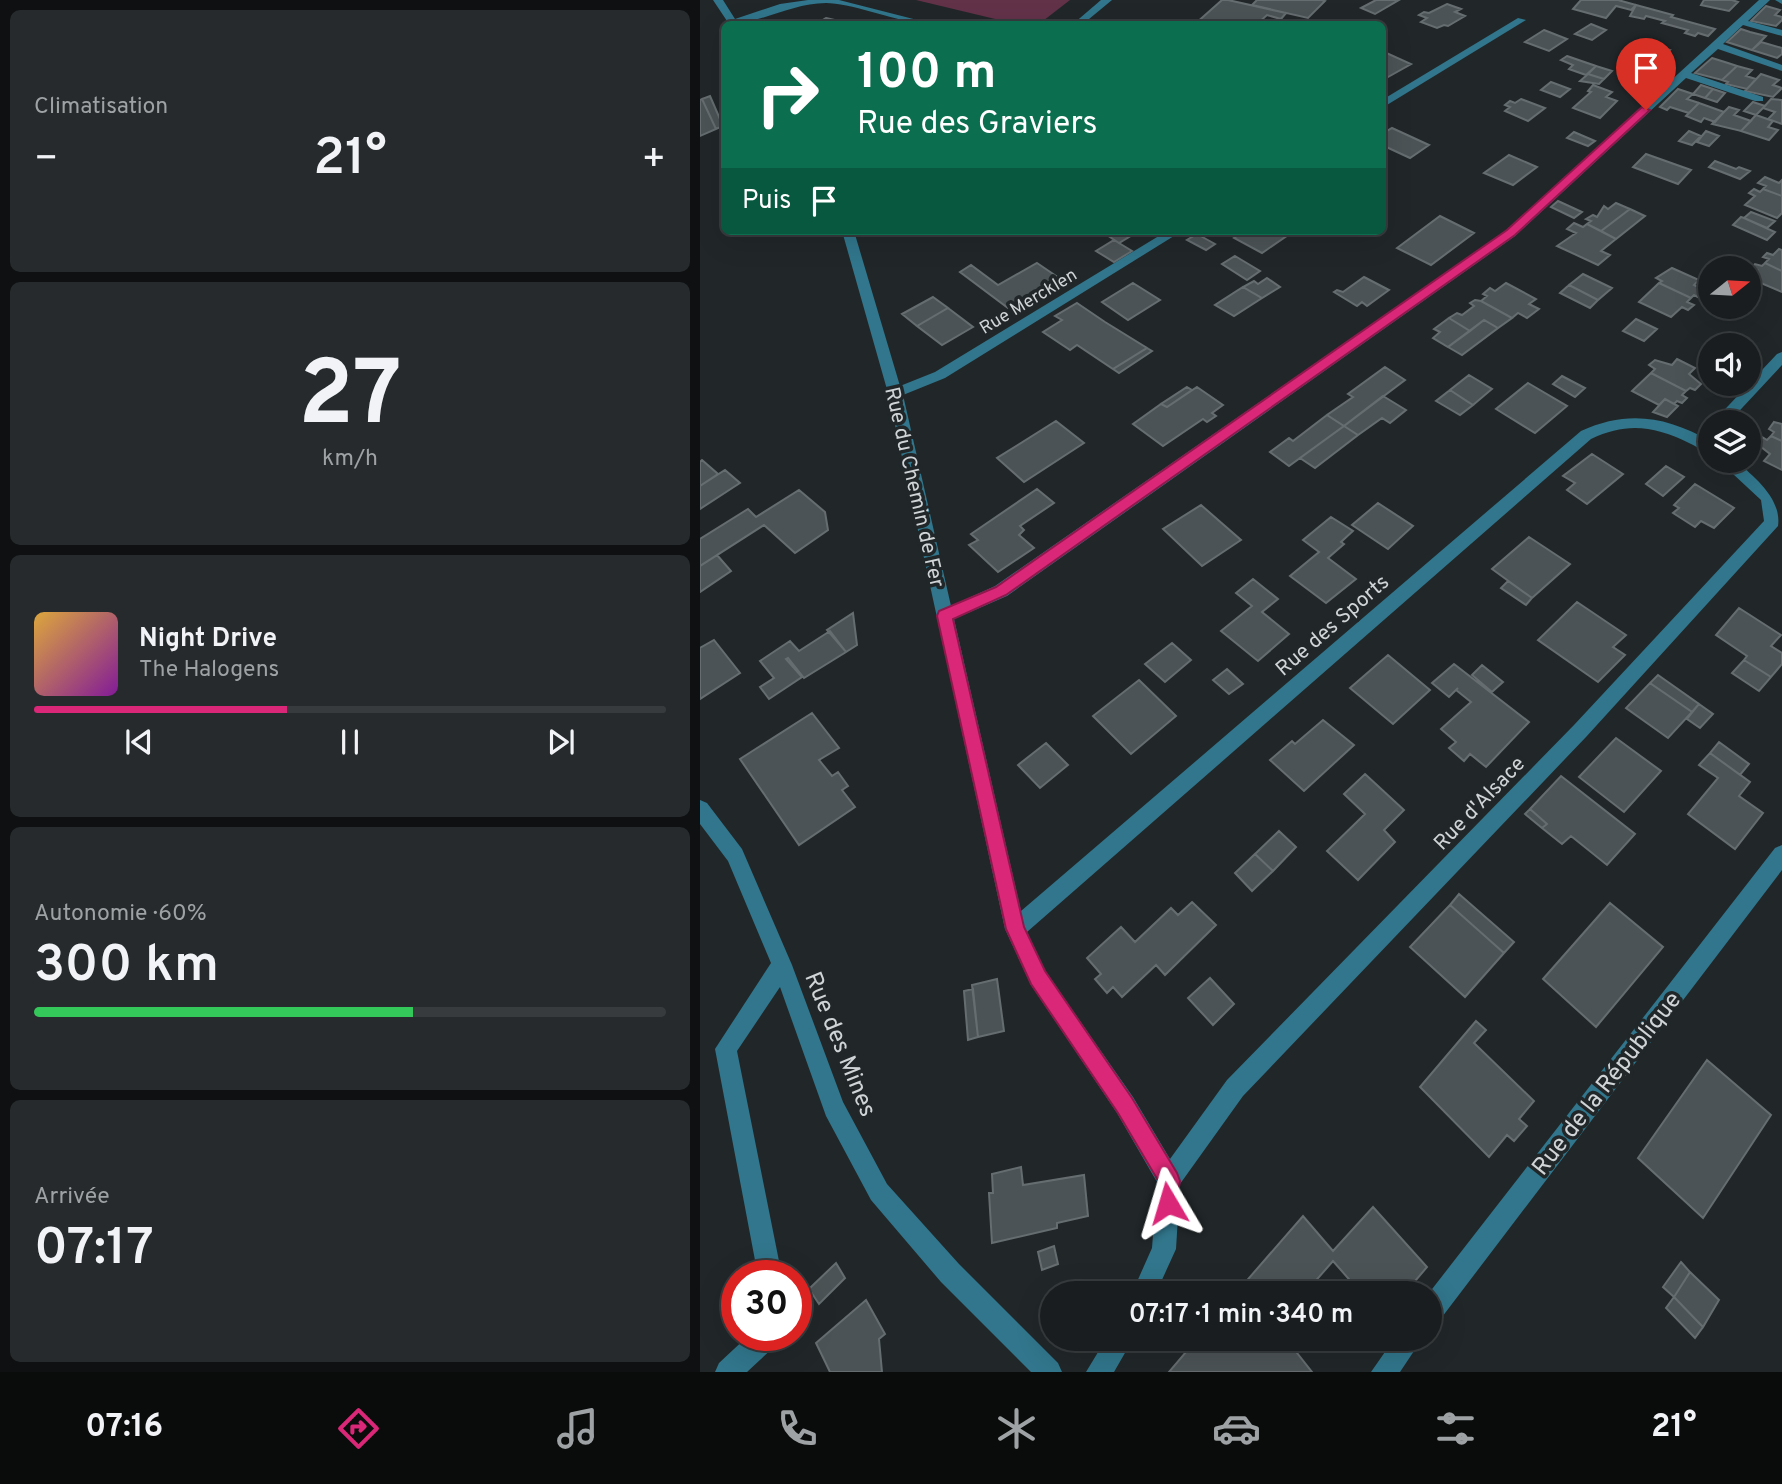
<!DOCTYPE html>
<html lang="fr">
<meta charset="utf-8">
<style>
body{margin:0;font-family:Overpass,sans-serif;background:#262a2c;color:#f1f3f6;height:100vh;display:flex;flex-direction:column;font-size:26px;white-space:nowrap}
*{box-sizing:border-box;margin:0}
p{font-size:23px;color:#9fa2a4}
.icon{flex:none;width:38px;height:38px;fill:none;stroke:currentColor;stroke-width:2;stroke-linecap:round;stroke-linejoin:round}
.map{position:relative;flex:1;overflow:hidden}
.sheet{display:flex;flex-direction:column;gap:10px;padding:10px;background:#0e1011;width:700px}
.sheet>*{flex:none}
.hud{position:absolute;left:21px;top:21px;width:665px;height:214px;border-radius:10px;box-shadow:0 7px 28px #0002,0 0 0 2px #373b3d;background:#0b6e4f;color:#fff;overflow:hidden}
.needle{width:46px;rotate:72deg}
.controls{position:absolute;left:998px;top:256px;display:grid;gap:14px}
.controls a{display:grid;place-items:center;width:63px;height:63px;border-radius:50%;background:#191d1f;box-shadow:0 7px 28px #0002,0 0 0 2px #373b3d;font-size:35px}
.speed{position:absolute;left:21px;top:1260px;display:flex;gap:14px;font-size:35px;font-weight:700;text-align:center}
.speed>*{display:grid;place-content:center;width:91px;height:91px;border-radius:50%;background:#191d1f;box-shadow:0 7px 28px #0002,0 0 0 2px #373b3d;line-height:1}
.speed .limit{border:10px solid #d22;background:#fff;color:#111}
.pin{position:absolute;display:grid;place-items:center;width:60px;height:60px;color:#fff;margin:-72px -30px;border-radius:50% 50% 50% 0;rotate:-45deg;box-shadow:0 0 7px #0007}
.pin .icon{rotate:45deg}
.me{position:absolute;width:77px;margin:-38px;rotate:353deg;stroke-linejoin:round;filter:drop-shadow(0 0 5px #0008)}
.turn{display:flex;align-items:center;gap:24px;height:147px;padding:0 21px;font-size:32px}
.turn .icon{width:91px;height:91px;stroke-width:2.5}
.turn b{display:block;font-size:49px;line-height:60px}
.then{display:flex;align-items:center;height:66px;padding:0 21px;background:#0003;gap:14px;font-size:26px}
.big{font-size:52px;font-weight:600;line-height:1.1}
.sheet .widget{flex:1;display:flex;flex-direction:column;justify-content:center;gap:10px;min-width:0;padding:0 24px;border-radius:10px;background:#262a2c}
.sheet .dial{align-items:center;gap:0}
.dial b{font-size:91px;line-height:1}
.song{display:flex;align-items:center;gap:21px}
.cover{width:84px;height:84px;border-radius:10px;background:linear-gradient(135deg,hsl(40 70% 55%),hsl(290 70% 35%))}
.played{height:7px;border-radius:4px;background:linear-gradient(90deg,#db2777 40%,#373b3d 40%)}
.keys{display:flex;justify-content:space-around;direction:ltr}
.heat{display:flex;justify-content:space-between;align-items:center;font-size:38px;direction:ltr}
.charge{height:10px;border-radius:5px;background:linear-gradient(90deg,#34c759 60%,#373b3d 0)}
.trip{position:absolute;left:340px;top:1281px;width:402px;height:70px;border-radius:35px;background:#191d1f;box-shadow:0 7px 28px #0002,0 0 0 2px #373b3d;font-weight:600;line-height:70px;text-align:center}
.menu{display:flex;height:112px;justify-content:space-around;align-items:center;background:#0a0c0c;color:#9fa2a4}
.menu .icon{width:49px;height:49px}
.menu .current{color:#db2777}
.menu b{font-size:32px;color:#f1f3f6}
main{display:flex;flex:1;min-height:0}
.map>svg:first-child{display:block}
.green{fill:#623249}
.building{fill:#4c5356;stroke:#666d70;stroke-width:2}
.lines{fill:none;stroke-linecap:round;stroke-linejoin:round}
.minor{fill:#31768c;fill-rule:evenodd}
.route{fill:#db2777;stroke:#8e194d;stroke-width:2}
.labels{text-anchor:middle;stroke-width:7;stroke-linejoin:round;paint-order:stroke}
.far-street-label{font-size:18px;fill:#d0d4d6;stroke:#212729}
.street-label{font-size:21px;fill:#d0d4d6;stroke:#212729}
.near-street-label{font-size:24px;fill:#d0d4d6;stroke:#212729}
</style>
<main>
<section class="sheet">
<div class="widget"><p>Climatisation</p>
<div class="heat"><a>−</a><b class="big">21°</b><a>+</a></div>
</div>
<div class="widget dial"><b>27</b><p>km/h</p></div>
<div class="widget">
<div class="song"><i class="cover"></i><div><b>Night Drive</b><p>The Halogens</p></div></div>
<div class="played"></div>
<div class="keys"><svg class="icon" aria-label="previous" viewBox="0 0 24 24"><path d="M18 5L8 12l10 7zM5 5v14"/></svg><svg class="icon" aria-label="pause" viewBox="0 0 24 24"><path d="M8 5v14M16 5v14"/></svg><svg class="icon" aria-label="next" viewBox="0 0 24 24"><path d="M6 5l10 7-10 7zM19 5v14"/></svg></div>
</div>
<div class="widget"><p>Autonomie · 60%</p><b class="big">300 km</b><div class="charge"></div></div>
<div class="widget"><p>Arrivée</p><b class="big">07:17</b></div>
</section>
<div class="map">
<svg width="1082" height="1372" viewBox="0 0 1082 1372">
<rect width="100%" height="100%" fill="#212729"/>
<path class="green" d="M216 0H370L339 24H316Z"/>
<path class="building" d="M522 0H528L586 13 581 19 567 15 557 24H495Z
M557 0H622L625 1 608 18 552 5Z
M676 0H699L675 14 661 8Z
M881 0H918L936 5 931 10 916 6 906 18 873 9Z
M1004 0H1032L1038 2 1029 11 1001 5Z
M747 4 761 9 755 12 765 16 748 26 744 25 737 28 721 22 727 18 719 15 724 12 729 13Z
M936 5 973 15 971 17 1015 29 1008 36 998 33 995 36 985 33 988 30 962 23 965 21 946 16 944 19 930 16Z
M1066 6 1080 10 1075 15 1082 17V20L1076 26 1051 21Z
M126 18 152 24H116Z
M891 24 906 30 892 40 875 34Z
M1041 29 1050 32 1066 36 1052 50 1027 42Z
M844 30 867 39 849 51 825 42Z
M943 42 970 50 954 66 927 58Z
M1061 42 1082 48V54L1077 58 1052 50Z
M682 51 711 64 688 77 682 75Z
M867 56 896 66 886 75 869 69 873 65 861 60Z
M1012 58 1028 63 1037 66 1022 80 995 73Z
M896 66 912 71 904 79 888 74Z
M1037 66 1052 70 1046 76 1056 79 1047 89 1026 84 1028 82 1022 80Z
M888 74 904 79 899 84 880 81Z
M1061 74 1079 80 1073 85 1082 88 1073 97 1045 91Z
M851 82 870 89 860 97 841 90Z
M893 85 912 92 906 97 917 101 900 118 873 108 891 92 888 91Z
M1001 85 1013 89 1005 98 993 94Z
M978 89 993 94 987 99 999 103 989 113 970 107 967 110 960 107Z
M1013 89 1025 93 1017 102 1005 98Z
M10 96 23 126 16 129 2 99Z
M2 99 16 129 0 136V100Z
M821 99 845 108 828 121 805 111 810 107 805 105 810 101 815 103Z
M1071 99 1082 100V124L1068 119 1075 112 1063 108Z
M1053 102 1065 106 1056 115 1044 111Z
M999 103 1024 112 1015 122 1004 118 1001 122 986 116Z
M1029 107 1039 110 1034 115 1051 121 1041 131 1012 124Z
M1056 115 1073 121 1068 127 1078 130 1069 140 1041 131Z
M692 128 729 145 710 158 682 145V134Z
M989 131 1001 136 992 145 979 141Z
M1006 131 1019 136 1009 146 997 142Z
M874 132 895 141 888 146 867 138Z
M946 154 991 170 978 184 933 167Z
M809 155 837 167 813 185 784 173Z
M1015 161 1036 169 1039 167 1050 171 1040 179 1009 167Z
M1065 177 1079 183 1082 180V196L1063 189 1066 186 1058 183Z
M1054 189 1060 192 1063 189 1082 196V213L1077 218 1045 205 1055 196 1049 193Z
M858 201 882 212 874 218 851 207Z
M916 203 930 209 901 231 887 224 891 221 886 219 893 215 897 217 904 206 908 209Z
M930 209 945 216 916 239 901 231Z
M1051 212 1075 221 1067 228 1044 218Z
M740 216 774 233 731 265 697 248Z
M1041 217 1044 218 1075 232 1067 240 1033 225Z
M874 223 883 227 887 224 916 239 901 251 910 255 898 265 857 246 876 233 867 229Z
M401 231H439L419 243Z
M544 231H594L562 253 534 238Z
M497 234 515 244 506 250 487 240Z
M414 240 432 251 414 262 396 251Z
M1079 249 1082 250V271L1065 263 1069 259 1063 257 1067 253 1073 255Z
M535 256 560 271 547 280 522 264Z
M337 263 359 278 334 295 332 294 308 308 260 272 271 265 298 285Z
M1065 263 1082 271V292L1049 278 1057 270 1051 268 1055 264 1062 266Z
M972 268 999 280 994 285 1007 292 1001 299 994 295 991 298 959 283 962 281 956 278Z
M883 274 912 288 898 300 869 285Z
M664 277 689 290 667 306 662 302 657 306 634 292 637 290 643 292Z
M567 278 580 287 562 298 543 287 554 281 558 284Z
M433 283 460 300 428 320 402 302Z
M806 283 836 299 829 304 839 309 827 318 818 313 812 318 781 301 787 296 783 294 790 288 795 291Z
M959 283 991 298 987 302 994 305 988 310 982 307 971 317 939 302Z
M869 285 898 300 890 308 860 293Z
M543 287 562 298 534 316 515 305Z
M233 297 248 308 217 326 202 314Z
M775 300 781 301 812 318 798 328 784 320 770 331 749 318 757 313 762 315 774 306 770 303Z
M377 303 405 322 447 348 413 369 377 345 370 350 343 332 362 320 355 316Z
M248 308 273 327 242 345 217 326Z
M749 318 770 331 748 347 733 338 740 332 734 329Z
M936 319 957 329 944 341 923 331Z
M784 320 798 328 762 355 748 347Z
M447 348 452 351 419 373 413 369Z
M977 359 995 368 989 374 1001 384 995 390 990 388 986 391 951 373 955 369 949 365 955 360 972 365Z
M685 367 705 380 644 426 627 415 653 397 648 394Z
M951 373 986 391 982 395 987 398 982 403 977 401 974 404 965 399 959 405 932 391Z
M769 375 792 389 773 405 750 390Z
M862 376 885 388 875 397 853 384Z
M828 383 867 406 835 433 796 409Z
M487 387 492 390 467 407 461 404Z
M497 387 523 405 512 413 516 416 507 422 503 419 463 446 433 424 461 404 467 407Z
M750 390 768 402 773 405 760 415 736 401Z
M683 396 706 410 690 423 682 418 658 435 644 426Z
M965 399 978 406 967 417 953 412Z
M627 415 644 426 589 466 570 452 589 438 593 441Z
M356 421 384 443 324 482 297 458Z
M1074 422 1082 424V441L1071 436 1074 432 1069 429Z
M644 426 658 435 615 468 600 458Z
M1071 436 1082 441V470L1064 461 1070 454 1056 443 1062 437 1067 440Z
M892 454 923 474 887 504 867 490 875 483 863 476Z
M2 460 18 474 0 486V462Z
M966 466 984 477 963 496 946 484Z
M25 470 40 483 0 509V486Z
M995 484 1034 508 1014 528 1001 521 995 527 973 513 979 508 974 505Z
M337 489 354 503 320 526 324 530 319 535 334 548 298 572 269 545 278 540 271 534Z
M99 490 125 512 128 530 95 553 64 525 0 566V539L48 509 56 517Z
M678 503 713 526 688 549 652 525Z
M501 505 541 540 502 566 463 529Z
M631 517 653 531 641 542 644 544 628 558 656 579 626 603 590 576 619 552 603 540Z
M829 537 870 564 832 598 792 569Z
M17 555 31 571 0 592V566Z
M553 579 578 599 562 612 589 634 558 661 521 631 552 606 536 593Z
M808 581 832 598 826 605 801 588Z
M877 602 926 635 913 647 925 655 898 682 838 640Z
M1039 608 1081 635 1071 646 1082 653V664L1071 677 1044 660 1047 656 1016 635Z
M153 613 157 645 146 652 127 630Z
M130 631 146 652 104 678 88 658 86 659 102 677 69 699 60 687 74 678 60 661 90 641 99 651Z
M14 640 40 673 0 699V648Z
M472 643 491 660 465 682 445 664Z
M688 655 730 690 693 724 650 688Z
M1044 660 1071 677 1059 691 1032 673Z
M754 664 829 722 786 767 770 754 764 761 749 748 756 742 741 729 771 702 756 690 758 688 749 697 732 683Z
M782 665 803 682 792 692 772 675Z
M527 669 543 684 529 694 513 680Z
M958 675 999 704 992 712 950 683Z
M439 680 476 716 431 754 393 716Z
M950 683 992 712 968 738 926 708Z
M999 704 1013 714 1000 728 987 719Z
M112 713 139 748 119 760 132 776 138 772 148 786 142 790 155 807 99 845 40 759Z
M623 720 654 745 604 791 570 760 592 741 595 744Z
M916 738 961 771 924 812 879 777Z
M1019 742 1049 764 1040 775 1010 753Z
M346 743 368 765 340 788 318 765Z
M1010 753 1050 782 1039 796 1063 813 1035 849 988 814 1018 778 999 765Z
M665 774 704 810 684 830 695 842 658 880 627 851 665 814 644 794Z
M861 776 935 834 907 865 871 836 862 844 842 828 847 824 830 809Z
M830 809 847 824 842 828 825 814Z
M579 831 596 847 573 871 555 854Z
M555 854 573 871 552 891 535 873Z
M759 894 814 942 804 953 750 905Z
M492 902 516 925 465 975 456 965 422 997 413 987 407 993 395 979 401 974 387 958 421 927 435 942 471 908 478 915Z
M910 903 963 947 896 1027 843 979Z
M750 905 804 953 765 997 710 947Z
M510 978 534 1004 513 1025 488 998Z
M297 979 304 1031 278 1037 272 985Z
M273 989 278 1037 268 1040 264 991Z
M776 1021 786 1030 774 1043 834 1101 819 1119 827 1126 814 1141 807 1135 789 1157 720 1087Z
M1007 1060 1071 1115 1003 1218 938 1158Z
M321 1167 323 1185 384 1175 388 1216 357 1223V1228L292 1243 289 1193H293L292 1174Z
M673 1207 727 1267 705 1293H661L633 1261 605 1293H536L603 1216 633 1251Z
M354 1246 358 1264 342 1270 338 1252Z
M981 1262 990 1272 974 1297 963 1287Z
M136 1263 145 1278 119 1304 109 1289Z
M990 1272 1019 1300 1003 1327 974 1297Z
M974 1297 1003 1327 995 1338 966 1308Z
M166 1300 185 1334 179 1339 182 1372H130L116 1343Z
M497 1339H586L612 1372H469Z"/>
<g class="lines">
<path class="minor" d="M13 0H23L35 19 80 4 108 0H139L233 24H218C194 19 148 3 126 3 92 3 59 24 29 24Z
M401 0H412L383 24H373Z
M1059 0H1070L1048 21 1082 30V36L1043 25 1023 44 1082 65V71L1018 49 991 73 1063 97V101H1055L986 78 815 236 307 596 254 619 321 911 881 431C927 410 966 416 1010 441V453C1002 451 996 446 989 443 954 426 927 422 891 439L327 932 345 971 433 1097 470 1159 527 1080 874 725 1064 521 1061 500 1018 460H1035C1053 476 1082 498 1078 526L886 737 543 1096 480 1184 476 1249 456 1293H432L452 1248 457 1182 417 1113 331 985 305 929 188 393 142 231H154L200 386 235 372 467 231H482L245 378 203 395 251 606 295 586 807 230Z
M1075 0H1082V4Z
M818 18 826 20 682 108V100Z
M1082 352V365L1029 422H1013L1077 354Z
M0 800 7 803 42 849 92 965 143 1102 187 1184 259 1264 358 1363 362 1372H331L241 1282 171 1200 126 1116 80 987 37 1051 82 1276H58L15 1049 71 963 28 861 0 824Z
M1082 845V870L739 1321 730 1324 729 1293 1075 848Z
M49 1335H80L77 1344 47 1372H15L19 1363Z
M406 1339H433L414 1372H386Z
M694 1339H722L700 1372H671Z"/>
</g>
<path class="route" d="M942 107 950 110 815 235 306 595 253 619 324 927 345 971 432 1098 477 1173 480 1181 475 1211 468 1214 460 1211 457 1203 459 1182 418 1113 331 984 306 929 237 616 239 611 296 587 807 230Z"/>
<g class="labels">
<g class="far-street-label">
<text transform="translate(328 301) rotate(-31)" y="6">Rue Mercklen</text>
</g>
<g class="street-label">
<text transform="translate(215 487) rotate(77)" y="7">Rue du Chemin de Fer</text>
<text transform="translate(632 625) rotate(-41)" y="7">Rue des Sports</text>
<text transform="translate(779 803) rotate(-46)" y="7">Rue d'Alsace</text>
</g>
<g class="near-street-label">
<text transform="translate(141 1044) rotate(68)" y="8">Rue des Mines</text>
<text transform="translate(906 1083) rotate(-52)" y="8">Rue de la République</text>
</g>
</g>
</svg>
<div class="controls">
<a><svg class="needle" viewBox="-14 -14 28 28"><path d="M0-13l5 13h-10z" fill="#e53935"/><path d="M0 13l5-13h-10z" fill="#9fa2a4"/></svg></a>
<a><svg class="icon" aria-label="sound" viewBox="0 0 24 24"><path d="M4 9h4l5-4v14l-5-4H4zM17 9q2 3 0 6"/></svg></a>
<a><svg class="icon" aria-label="layers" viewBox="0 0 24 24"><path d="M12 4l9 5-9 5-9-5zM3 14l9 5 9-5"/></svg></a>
</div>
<div class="speed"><div class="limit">30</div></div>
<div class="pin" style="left:946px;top:110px;background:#d93025"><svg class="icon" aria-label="arrive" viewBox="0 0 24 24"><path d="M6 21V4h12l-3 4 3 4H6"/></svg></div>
<svg class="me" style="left:468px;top:1203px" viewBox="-20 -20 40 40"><path d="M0-17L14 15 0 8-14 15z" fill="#db2777" stroke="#fff" stroke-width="4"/></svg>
<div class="trip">07:17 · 1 min · 340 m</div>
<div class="hud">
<div class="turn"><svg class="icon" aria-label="right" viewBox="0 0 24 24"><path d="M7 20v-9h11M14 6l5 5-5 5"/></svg><div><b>100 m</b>Rue des Graviers</div></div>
<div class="then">Puis<svg class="icon" aria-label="arrive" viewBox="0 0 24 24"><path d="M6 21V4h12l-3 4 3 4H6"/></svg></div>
</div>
</div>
</main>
<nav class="menu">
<b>07:16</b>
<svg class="icon current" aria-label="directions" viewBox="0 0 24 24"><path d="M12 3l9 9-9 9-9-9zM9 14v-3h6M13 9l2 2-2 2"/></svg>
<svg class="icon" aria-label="music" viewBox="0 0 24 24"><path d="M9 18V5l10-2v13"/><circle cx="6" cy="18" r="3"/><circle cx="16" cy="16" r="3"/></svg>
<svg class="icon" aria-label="phone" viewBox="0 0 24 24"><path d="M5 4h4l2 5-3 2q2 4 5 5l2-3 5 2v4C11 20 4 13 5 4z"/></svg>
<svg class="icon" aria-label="climate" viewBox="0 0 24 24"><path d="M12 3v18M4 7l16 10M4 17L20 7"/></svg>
<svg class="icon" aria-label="car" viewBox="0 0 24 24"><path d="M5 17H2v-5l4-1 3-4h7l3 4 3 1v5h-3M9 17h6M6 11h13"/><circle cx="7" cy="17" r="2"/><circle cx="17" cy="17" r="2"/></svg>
<svg class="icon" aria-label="filters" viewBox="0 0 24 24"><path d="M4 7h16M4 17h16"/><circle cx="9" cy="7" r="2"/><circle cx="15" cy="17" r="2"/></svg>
<b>21°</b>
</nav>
